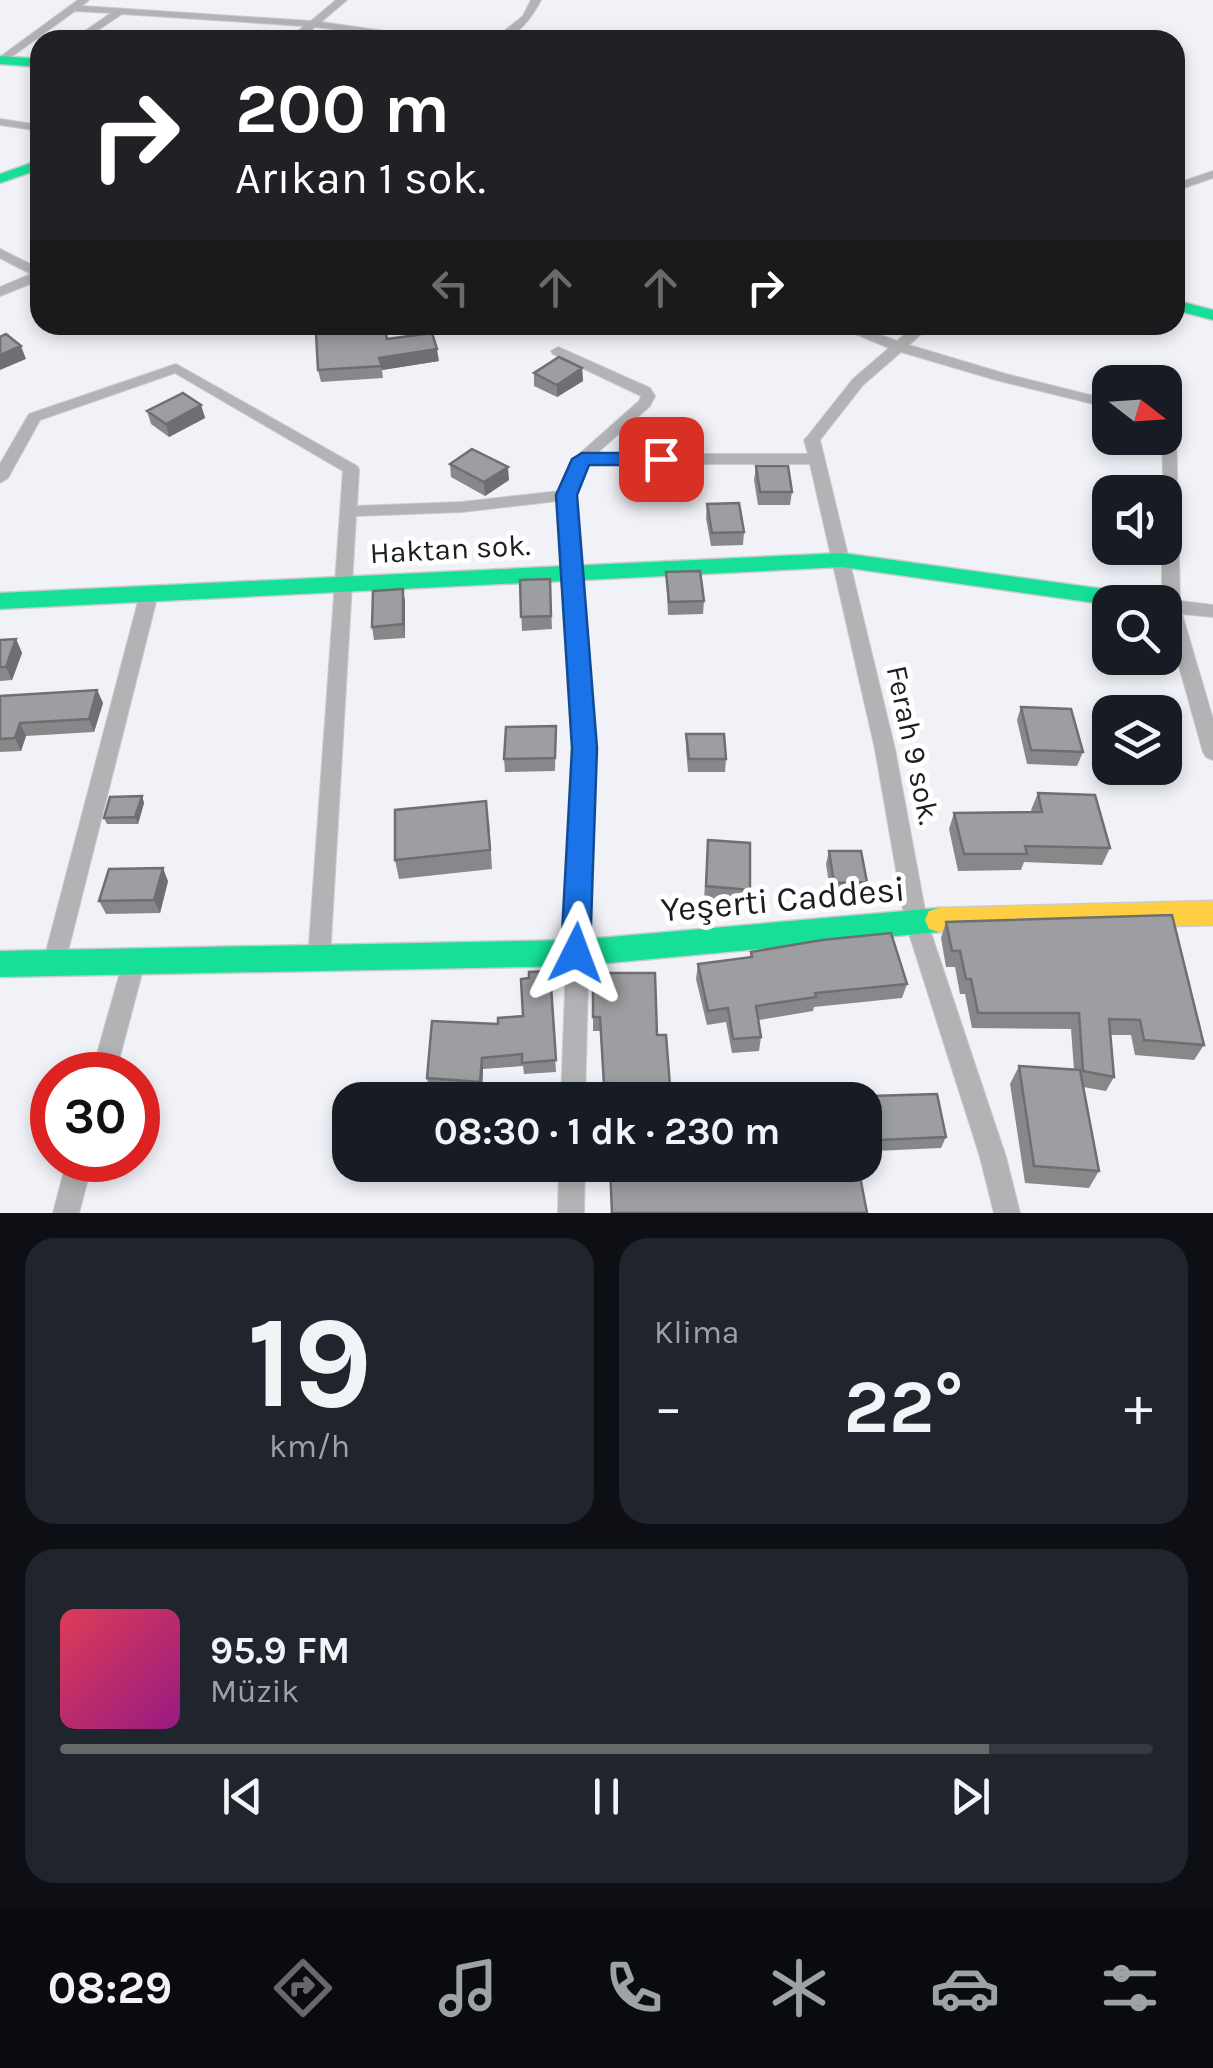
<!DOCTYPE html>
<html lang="tr">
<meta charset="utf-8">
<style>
body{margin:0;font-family:Karla,sans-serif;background:#20242c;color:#f1f3f6;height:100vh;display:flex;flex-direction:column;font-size:38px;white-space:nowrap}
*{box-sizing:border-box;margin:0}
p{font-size:32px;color:#9ea1a6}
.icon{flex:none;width:55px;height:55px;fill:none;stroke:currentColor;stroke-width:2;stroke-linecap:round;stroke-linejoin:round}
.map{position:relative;height:1213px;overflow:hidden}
.details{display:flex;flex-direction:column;gap:25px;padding:25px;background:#0d0f14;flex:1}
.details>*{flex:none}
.top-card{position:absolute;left:30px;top:30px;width:1155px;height:305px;border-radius:30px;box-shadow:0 5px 15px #0003;background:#202124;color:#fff;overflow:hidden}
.needle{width:65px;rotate:107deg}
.fabs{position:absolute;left:1092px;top:365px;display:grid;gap:20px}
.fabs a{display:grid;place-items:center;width:90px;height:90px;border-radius:20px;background:#171b24;box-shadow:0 5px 15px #0003;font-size:50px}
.speed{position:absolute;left:30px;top:1052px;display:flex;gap:20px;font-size:50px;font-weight:700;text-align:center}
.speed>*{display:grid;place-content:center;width:130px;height:130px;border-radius:50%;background:#171b24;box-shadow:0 5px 15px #0003;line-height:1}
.speed .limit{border:15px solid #d22;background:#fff;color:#111}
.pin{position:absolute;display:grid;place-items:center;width:85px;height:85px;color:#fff;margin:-42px;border-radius:20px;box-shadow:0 5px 15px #0006}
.me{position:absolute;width:110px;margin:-55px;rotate:3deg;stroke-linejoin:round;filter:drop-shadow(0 0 8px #0008)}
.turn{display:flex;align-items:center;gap:35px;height:210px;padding:0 40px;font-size:45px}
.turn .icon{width:130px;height:130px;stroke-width:2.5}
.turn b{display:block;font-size:70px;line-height:85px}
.lanes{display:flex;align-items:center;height:95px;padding:0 40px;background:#0003;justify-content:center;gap:50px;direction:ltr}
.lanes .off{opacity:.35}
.big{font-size:75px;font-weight:700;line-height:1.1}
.details .widget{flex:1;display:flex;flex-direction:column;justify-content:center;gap:15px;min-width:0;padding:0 35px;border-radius:30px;background:#20242c}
.details .dial{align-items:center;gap:0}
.dial b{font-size:130px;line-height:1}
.song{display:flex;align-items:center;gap:30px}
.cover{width:120px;height:120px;border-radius:15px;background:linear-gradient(135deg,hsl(350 70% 55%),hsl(310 70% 35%))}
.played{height:10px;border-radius:5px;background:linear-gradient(90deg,#67686b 85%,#363941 85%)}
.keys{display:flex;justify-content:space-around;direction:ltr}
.heat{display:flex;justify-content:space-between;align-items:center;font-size:55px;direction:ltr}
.details .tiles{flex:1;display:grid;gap:25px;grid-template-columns:1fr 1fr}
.widget:last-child{grid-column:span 2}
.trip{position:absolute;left:332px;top:1082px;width:550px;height:100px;border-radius:30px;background:#171b24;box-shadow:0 5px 15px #0003;font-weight:700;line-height:100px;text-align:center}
.tab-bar{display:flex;height:160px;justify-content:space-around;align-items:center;background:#090b0e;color:#9ea1a6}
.tab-bar .icon{width:70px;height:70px}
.tab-bar .current{color:#67686b}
.tab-bar b{font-size:45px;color:#f1f3f6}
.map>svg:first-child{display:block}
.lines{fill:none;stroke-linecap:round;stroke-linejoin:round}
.street-casing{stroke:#cccccf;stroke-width:2}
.fast-casing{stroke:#cccccf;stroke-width:3}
.slow-casing{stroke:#cccccf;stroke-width:3}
.street{fill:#b3b2b4;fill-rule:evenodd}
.fast{fill:#16e098;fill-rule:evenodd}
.slow{fill:#ffcf43;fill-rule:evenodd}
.wall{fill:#87888a}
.shaded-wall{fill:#6e6f71}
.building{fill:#9d9ea1;stroke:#6e6f71;stroke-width:2.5}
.route{fill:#1a73e8;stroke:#114b97;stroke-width:2.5}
.labels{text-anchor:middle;stroke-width:10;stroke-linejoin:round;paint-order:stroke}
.street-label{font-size:30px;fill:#1d1d20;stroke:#fff}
.near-street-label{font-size:35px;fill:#1d1d20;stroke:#fff}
</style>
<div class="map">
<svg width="1213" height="1213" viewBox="0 0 1213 1213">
<rect width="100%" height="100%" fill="#f1f2f7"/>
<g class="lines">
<g class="street-casing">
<path id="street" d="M78 0H89L82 6 311 21 336 0H347L321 22 447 40H419L315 27 299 40H288L304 26 122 14 83 40H72L111 13 75 11 0 65V57Z
M531 0H541C531 19 516 40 493 40L523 16Z
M0 119 40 125V131L0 125Z
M1213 171V178L1175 191V184Z
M0 249 40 269V280L0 296V287L31 274 0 258Z
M834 325H853L897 341 916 325H931L909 345 1006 374 1110 400V408L996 380 901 352 863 385 820 440 895 749 927 921 1006 1157 1020 1213H994L980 1157 905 921 875 749 810 464H588L574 495 594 748 585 1100H561L574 748 558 501 462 512 356 516 330 958 327 965 319 968 311 965 308 958 343 471 175 373 40 420 8 478 0 483V464L29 414 176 364 357 466 359 469 357 506 462 502 560 491 577 456 639 401 641 396 553 354 551 351 558 347 650 388 655 396 650 406 596 454H808L804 440 807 437 853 379 889 348Z
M1165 421 1176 427 1180 601 1213 605V617L1182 614 1213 719V760L1206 757 1203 752 1165 616V602H1158L1162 601V548H1165L1162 438H1165Z
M149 588 158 594 65 963 62 970 54 973 46 970 43 963 140 594Z
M134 952 142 955 145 962 115 1075H91L123 962 126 955Z
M67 1160H93L79 1213H53Z
M559 1165H585L584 1213H558Z"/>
</g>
<g class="fast-casing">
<path id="fast" d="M0 56 40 59V67L0 64Z
M40 160V169L0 183V174Z
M1175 300 1213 310V320L1175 310Z
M842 553 1140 594 1151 602H1110V605L842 567 0 609V593Z
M939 908 949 911 953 920 949 929 939 932 576 966 0 977V951L576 940Z"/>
</g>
<g class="slow-casing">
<path id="slow" d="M1213 901V925L939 932 929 929 925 920 929 911 939 908Z"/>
</g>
<use href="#street" class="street"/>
<use href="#fast" class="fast"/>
<use href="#slow" class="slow"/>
</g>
<path class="wall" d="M361 325H384L387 339 439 361 382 370 383 378 321 382 318 370Z
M582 368 583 381 557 397 534 386V373Z
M201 405 205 418 169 437 151 424 147 411Z
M450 464 509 480 485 496 451 477Z
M756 466 792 492 790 505H758L754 480Z
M707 504 744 532 743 545 711 546 706 518Z
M666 572 704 601 703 614 668 615Z
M550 579 552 629 522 631 520 580Z
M403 589 405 602V638L374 640 372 627Z
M1108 604H1110V646L1103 617Z
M16 639 22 653 12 680 0 681V640Z
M97 690 103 703 94 732 26 736 21 751 0 752V696Z
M1021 707 1083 752 1077 766 1027 764 1017 720Z
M556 726 555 771 505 772 504 759Z
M686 734 726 759 725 772H688L686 748Z
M1038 793 1110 848 1102 865 1024 862 1021 870 958 871 949 829 954 813 1032 812 1031 810Z
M142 796 144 803 138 824H107L104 818Z
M489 820 492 869 399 879 395 860Z
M708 840 750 890 748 903 704 899Z
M829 851 867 882 864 895 831 896 826 864Z
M168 881 160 913 106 914 99 901Z
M946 922 1204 1045 1194 1060 1135 1055 1131 1035H1110L1114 1077 1106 1091 1083 1087 1099 1171 1089 1188 1025 1183 1010 1084 1019 1066 1074 1070 1071 1029 972 1028 965 994H960L955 967H946L941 938Z
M751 952 907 984 902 998 814 1007 813 1011 759 1020 761 1037 759 1051 732 1053 726 1022 707 1025 696 979 698 964 750 958Z
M550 971 556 1072 524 1074 523 1066 483 1069 482 1093 429 1089 427 1078 523 1016 529 978Z
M593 973 657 1035 671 1099 604 1097 600 1031H593Z
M871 1096 946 1137 941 1148 875 1151 867 1108Z"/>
<path class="shaded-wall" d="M21 346 26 359 0 370V355Z
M437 349 439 361 382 370 379 358Z
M582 368 583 381 557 397V385Z
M201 405 205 418 169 437 166 424Z
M508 467 509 480 485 496 484 482Z
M403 589 405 602V638L403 624Z
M16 639 22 653 12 680 6 667Z
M97 690 103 703 94 732 89 719Z
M20 723 26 736 21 751 15 738Z
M142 796 144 803 138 824 135 817Z
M163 868 168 881 160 913 154 900Z
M482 1058 483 1069 482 1093 480 1082Z"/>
<path class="building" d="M362 325H384L387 339 432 333 437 349 379 358 382 366 318 370 316 333Z
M6 334 21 346 0 355V337Z
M559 357 582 368 557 385 534 373Z
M183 393 201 405 166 424 147 411Z
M472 449 508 467 484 482 450 464Z
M756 466H788L792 492H760Z
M739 503 744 532 712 533 707 504Z
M700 571 704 601 669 602 666 572Z
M550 579 551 616 521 617 520 580Z
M403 589V624L372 627 373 591Z
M16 639 6 667H0V640Z
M97 690 89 719 20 723 15 738 0 739V696Z
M1021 707 1071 709 1083 752 1031 750Z
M556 726 555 758 504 759 506 727Z
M686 734H724L726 759H689Z
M1038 793 1095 795 1110 848 1025 846 1027 854H964L954 813 1042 812Z
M142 796 135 817 104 818 110 797Z
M486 801 490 850 395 860V810Z
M708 840 750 843V890L706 886Z
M829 851H861L867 882 834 883Z
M163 868 154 900 99 901 109 869Z
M1172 915 1204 1045 1144 1040 1140 1020 1109 1019 1114 1077 1083 1071 1079 1013H978L971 979H966L960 951H952L946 922Z
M891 933 907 984 815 993 816 997 756 1006 761 1037 733 1039 728 1008 708 1011 698 964 752 957 751 952 822 940Z
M550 971 556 1060 522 1063V1054L482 1058 480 1082 427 1078 432 1021 498 1024V1018L523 1016 521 979 529 978V972Z
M593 973H655L657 1035H666L671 1099 679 1100H608L607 1083 604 1084 600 1017H593Z
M1019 1066 1080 1070 1099 1171 1034 1166Z
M937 1094 946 1137 879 1140 871 1096Z
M610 1165H684L685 1171 774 1165 776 1176 859 1171 867 1213H612Z"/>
<path class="route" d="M582 453H661L671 459 661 465H589L577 495 597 748 590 953 586 962 576 966 565 962 561 953 572 748 556 495 572 459Z"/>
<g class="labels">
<g class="street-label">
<text transform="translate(450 549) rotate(-3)" y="10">Haktan sok.</text>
<text transform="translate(913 745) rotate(78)" y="10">Ferah 9 sok.</text>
</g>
<g class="near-street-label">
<text transform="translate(783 899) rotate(-5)" y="12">Yeşerti Caddesi</text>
</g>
</g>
</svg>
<div class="fabs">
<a><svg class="needle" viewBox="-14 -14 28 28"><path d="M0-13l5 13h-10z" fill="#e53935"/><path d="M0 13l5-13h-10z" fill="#9ea1a6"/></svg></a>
<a><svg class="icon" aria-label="sound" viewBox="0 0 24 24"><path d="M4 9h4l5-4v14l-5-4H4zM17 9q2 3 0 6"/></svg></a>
<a><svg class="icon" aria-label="search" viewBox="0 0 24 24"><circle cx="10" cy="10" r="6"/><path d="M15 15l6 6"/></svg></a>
<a><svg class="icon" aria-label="layers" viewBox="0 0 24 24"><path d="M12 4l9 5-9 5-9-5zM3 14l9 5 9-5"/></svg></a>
</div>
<div class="speed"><div class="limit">30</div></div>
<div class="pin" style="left:661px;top:459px;background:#d93025"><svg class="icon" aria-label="arrive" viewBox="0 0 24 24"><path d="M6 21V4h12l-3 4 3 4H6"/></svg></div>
<svg class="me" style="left:576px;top:953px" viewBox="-20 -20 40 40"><path d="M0-17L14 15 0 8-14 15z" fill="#1a73e8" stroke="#fff" stroke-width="4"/></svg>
<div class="trip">08:30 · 1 dk · 230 m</div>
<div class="top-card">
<div class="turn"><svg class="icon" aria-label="right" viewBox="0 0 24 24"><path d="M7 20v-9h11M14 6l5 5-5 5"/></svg><div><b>200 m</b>Arıkan 1 sok.</div></div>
<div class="lanes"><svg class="icon off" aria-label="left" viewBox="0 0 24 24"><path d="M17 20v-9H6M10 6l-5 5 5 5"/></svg><svg class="icon off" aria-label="ahead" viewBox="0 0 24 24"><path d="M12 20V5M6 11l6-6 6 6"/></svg><svg class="icon off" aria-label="ahead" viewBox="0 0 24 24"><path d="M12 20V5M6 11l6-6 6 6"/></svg><svg class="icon" aria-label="right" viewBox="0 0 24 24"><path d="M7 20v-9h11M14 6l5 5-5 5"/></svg></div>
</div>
</div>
<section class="details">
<div class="tiles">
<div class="widget dial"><b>19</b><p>km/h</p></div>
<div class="widget"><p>Klima</p>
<div class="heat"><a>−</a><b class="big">22°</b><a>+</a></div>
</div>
<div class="widget">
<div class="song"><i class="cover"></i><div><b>95.9 FM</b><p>Müzik</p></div></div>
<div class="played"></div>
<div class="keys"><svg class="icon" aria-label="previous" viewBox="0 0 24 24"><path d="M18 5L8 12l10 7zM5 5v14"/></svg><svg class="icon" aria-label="pause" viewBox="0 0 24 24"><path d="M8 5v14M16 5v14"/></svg><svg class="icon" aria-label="next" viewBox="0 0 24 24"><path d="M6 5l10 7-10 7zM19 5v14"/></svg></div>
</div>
</div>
</section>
<nav class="tab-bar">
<b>08:29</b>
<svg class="icon current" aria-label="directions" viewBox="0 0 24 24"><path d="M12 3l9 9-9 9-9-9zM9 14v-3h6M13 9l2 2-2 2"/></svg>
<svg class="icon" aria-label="music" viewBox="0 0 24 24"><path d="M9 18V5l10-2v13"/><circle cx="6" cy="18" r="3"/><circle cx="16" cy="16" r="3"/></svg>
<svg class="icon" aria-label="phone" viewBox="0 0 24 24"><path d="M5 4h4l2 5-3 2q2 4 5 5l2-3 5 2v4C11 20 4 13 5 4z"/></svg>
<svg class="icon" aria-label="climate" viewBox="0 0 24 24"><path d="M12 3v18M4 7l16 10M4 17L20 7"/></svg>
<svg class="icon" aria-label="car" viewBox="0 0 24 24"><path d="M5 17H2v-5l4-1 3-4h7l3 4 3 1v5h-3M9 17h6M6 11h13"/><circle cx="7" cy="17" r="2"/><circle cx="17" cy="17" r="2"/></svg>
<svg class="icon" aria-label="filters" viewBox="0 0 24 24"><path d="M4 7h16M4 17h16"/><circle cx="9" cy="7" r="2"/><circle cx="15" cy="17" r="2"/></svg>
</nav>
